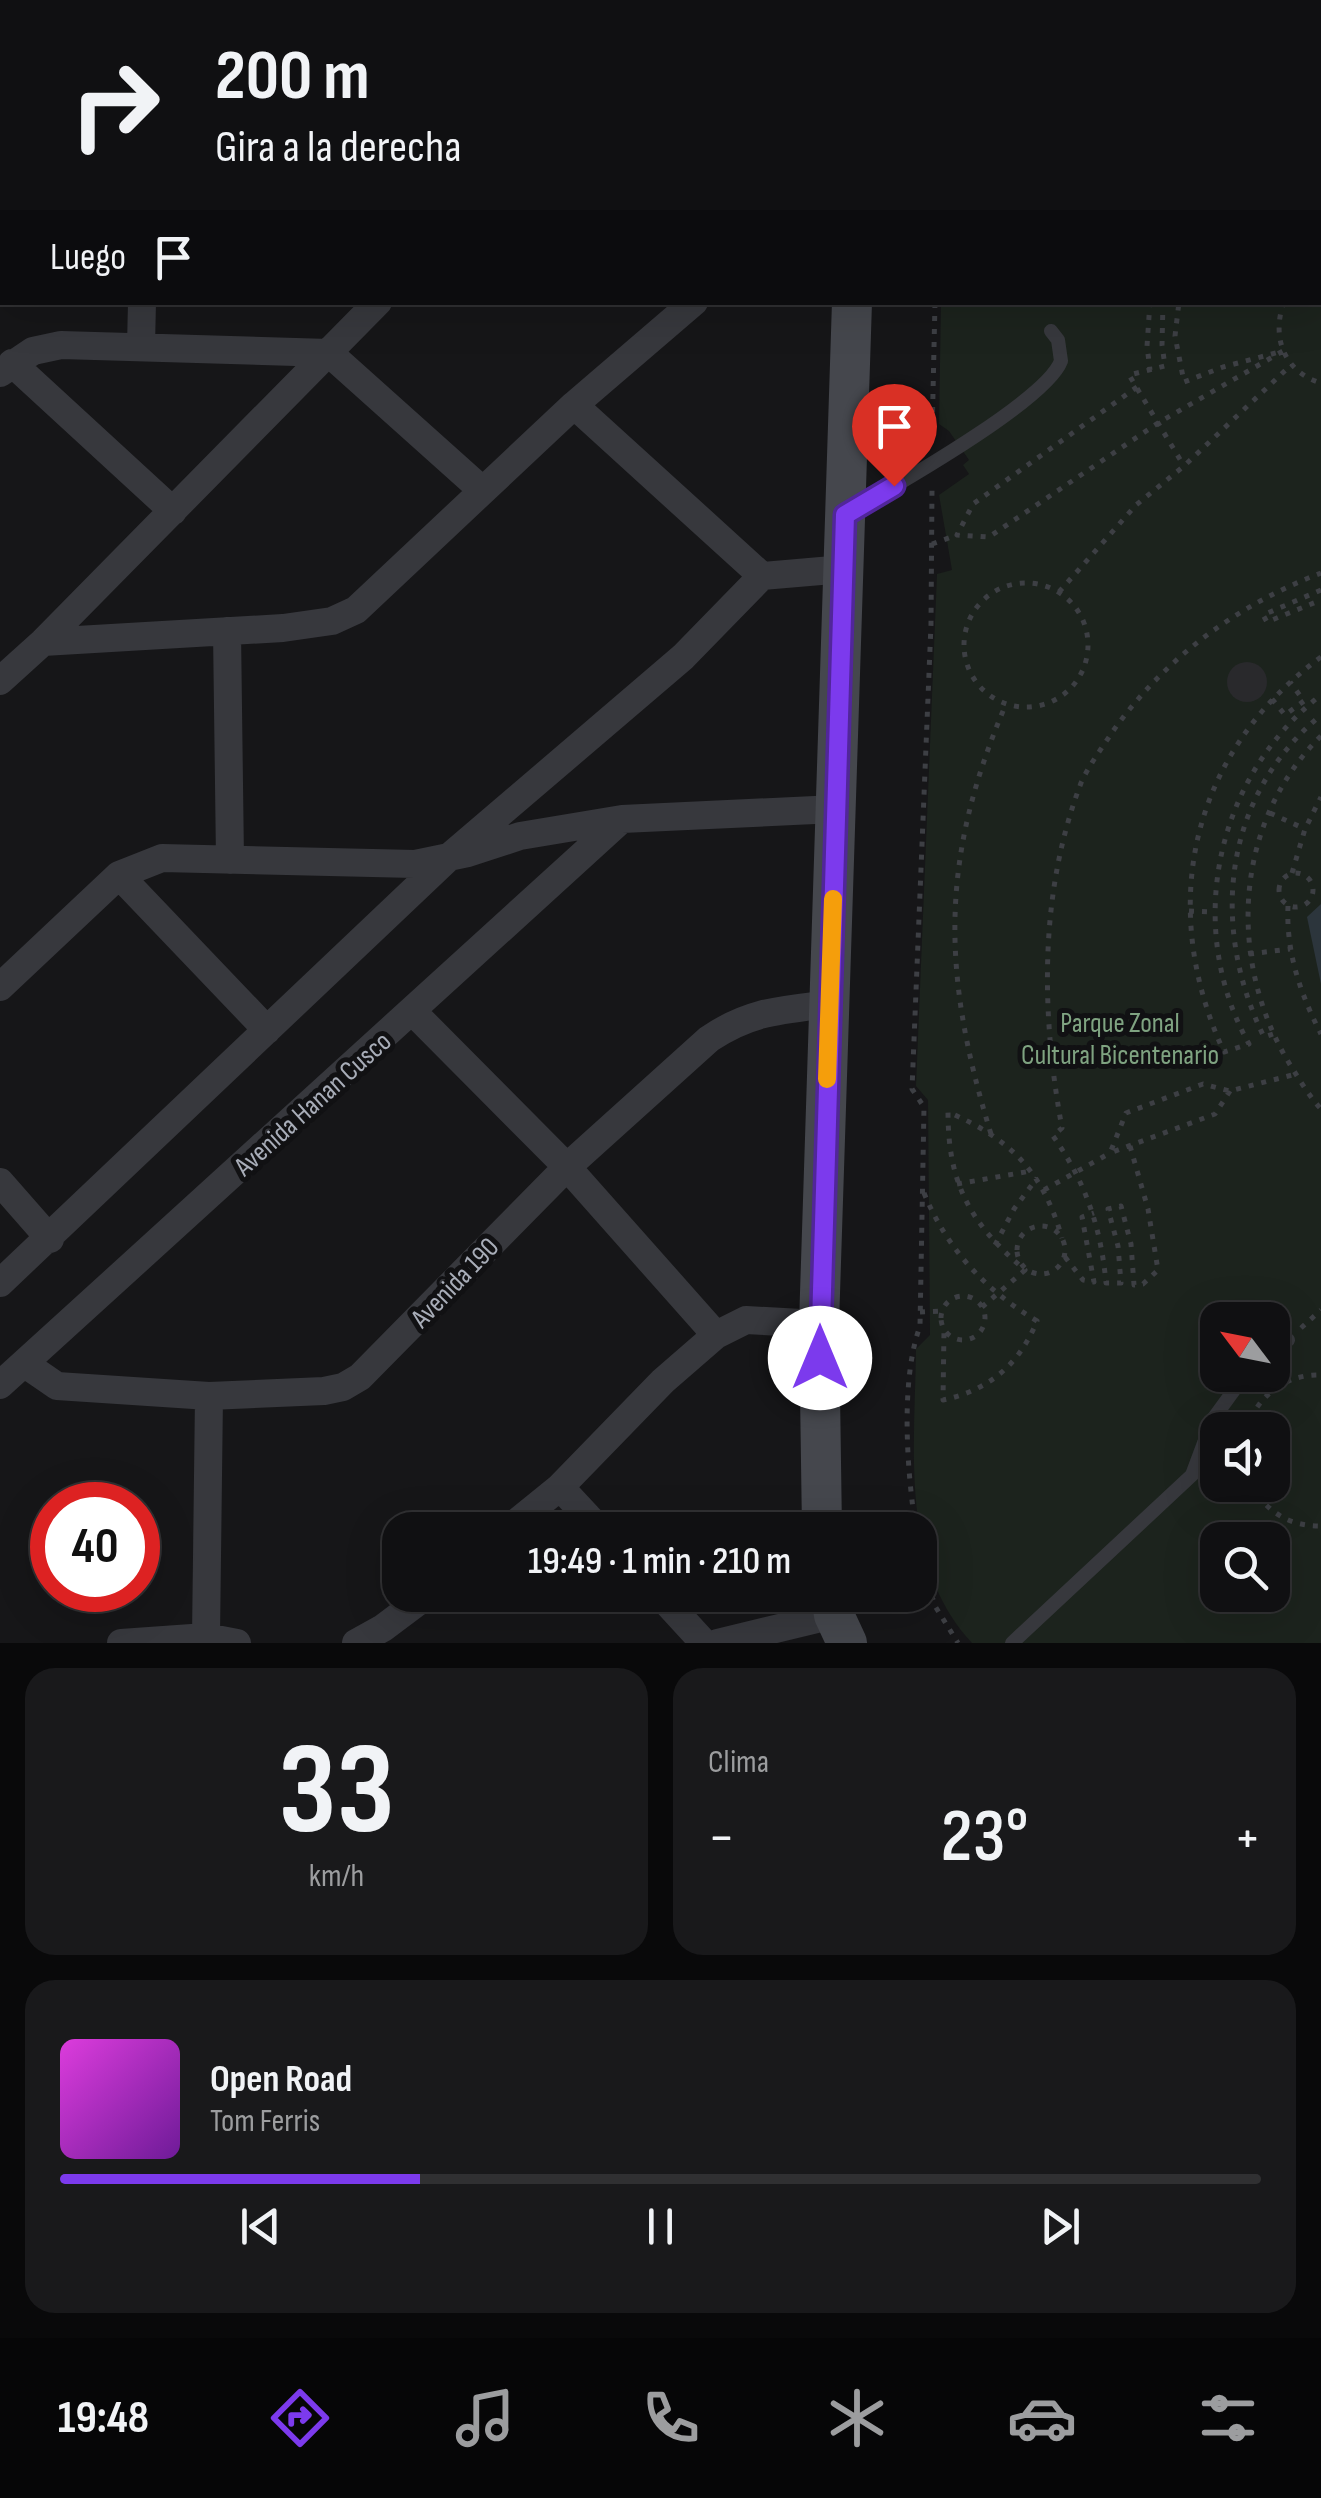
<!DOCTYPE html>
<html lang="es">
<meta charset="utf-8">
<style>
body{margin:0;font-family:"Sofia Sans Condensed",sans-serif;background:#19191b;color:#f1f3f6;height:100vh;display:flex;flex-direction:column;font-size:38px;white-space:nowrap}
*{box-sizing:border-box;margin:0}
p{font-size:32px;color:#9c9d9f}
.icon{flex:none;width:55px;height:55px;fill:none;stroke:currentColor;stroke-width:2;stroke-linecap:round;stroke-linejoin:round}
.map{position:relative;height:1643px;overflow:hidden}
.panel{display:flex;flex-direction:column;gap:25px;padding:25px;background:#09090a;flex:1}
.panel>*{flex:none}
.banner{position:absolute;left:0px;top:0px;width:1322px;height:305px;box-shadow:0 10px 40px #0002,0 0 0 2px #303032;background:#101012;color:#f1f3f6;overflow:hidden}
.needle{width:65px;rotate:302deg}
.fabs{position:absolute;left:1200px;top:1302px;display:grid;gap:20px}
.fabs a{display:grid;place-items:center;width:90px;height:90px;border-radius:20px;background:#101012;box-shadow:0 10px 40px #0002,0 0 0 2px #303032;font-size:50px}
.speed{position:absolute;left:30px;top:1482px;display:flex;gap:20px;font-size:50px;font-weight:700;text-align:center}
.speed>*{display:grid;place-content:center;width:130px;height:130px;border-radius:50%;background:#101012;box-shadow:0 10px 40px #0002,0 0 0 2px #303032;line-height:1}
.speed .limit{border:15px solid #d22;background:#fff;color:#111}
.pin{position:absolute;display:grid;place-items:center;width:85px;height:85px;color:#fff;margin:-102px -42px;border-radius:50% 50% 50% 0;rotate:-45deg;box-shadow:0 0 10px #0007}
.pin .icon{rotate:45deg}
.me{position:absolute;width:110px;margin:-55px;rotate:0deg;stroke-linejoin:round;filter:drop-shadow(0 0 8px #0008)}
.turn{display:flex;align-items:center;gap:35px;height:210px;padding:0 50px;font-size:45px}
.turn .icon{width:130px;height:130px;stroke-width:2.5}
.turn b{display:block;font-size:70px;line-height:85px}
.then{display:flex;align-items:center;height:95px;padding:0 50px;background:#0003;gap:20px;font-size:38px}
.big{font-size:75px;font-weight:600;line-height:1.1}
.panel .tile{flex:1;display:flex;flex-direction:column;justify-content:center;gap:15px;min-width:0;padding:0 35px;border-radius:30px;background:#19191b}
.panel .dial{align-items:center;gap:0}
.dial b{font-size:130px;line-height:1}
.song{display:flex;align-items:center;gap:30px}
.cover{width:120px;height:120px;border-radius:15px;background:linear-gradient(135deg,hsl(300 70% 55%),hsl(280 70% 35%))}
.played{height:10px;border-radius:5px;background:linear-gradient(90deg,#7c3aed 30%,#303032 30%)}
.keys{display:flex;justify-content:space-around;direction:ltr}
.heat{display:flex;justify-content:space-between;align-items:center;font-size:55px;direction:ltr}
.panel .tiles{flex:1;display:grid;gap:25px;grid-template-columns:1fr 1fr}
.tile:last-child{grid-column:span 2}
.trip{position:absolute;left:382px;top:1512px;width:555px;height:100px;border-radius:30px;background:#101012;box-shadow:0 10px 40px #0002,0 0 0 2px #303032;font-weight:600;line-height:100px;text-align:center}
.menu{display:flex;height:160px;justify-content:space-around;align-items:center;background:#060607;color:#9c9d9f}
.menu .icon{width:70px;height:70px}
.menu .selected{color:#7c3aed}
.menu b{font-size:45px;color:#f1f3f6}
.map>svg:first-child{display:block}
.green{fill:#1c231d;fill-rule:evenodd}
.water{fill:#2c353c}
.building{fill:#29292c}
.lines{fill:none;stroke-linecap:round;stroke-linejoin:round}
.path{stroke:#3d3f44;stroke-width:5;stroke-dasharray:5 8;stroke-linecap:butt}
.lane{stroke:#37383d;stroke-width:14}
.street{stroke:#37383d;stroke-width:28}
.secondary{stroke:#45474d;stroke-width:40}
.route-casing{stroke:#51269a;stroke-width:25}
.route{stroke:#7c3aed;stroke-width:18}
.slow{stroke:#f59e0b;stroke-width:18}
.labels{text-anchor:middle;stroke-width:10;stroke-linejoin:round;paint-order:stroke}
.park-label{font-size:28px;fill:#7fa381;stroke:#111113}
.street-label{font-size:28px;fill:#a8adb8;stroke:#111113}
</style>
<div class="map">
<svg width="1321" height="1643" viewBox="0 0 1321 1643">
<rect width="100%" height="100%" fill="#161618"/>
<path class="green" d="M948 0H1321V1643H972C899 1565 915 1447 916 1349L930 1335 928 1100 916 1086 937 574 952 570 939 495 969 474 963 465 969 460 949 431 939 424 941 303 1320 302V2ZM1218 1320H1272V1375H1218ZM1218 1430H1272V1485H1218ZM1218 1540H1272V1595H1218Z"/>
<path class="water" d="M1321 904V984L1307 917Z"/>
<path class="building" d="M1227 682a20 20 0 1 1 40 0a20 20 0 1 1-40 0Z"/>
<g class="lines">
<path class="path" d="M1077 0 1080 2
M940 2V0
M1198 2 1200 0
M1306 2 1308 0
M1320 44H1321
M1320 60H1321
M1320 80H1321
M1320 108H1321
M1320 273H1321
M1150 302 1147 346 1150 370
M1163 302 1162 345 1165 366 1129 375 1184 466
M1284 302C1271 337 1284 372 1321 383
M1137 387 973 504 957 535 989 537 1158 423 1283 351 1223 367 1184 382 1175 336 1179 302
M932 438 935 302
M932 544 957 535
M964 645a62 62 0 1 1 124 0a62 62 0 1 1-124 0Z
M1321 590 1263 615 1267 622 1321 600
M1059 592 1136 505 1184 466 1291 365
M1321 657C1190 753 1157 907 1224 1052L1249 1044C1184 928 1215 777 1321 695
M1272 699 1285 715 1304 701 1290 682
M1321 736C1231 825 1227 968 1294 1071 1302 1084 1311 1098 1321 1109
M1270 813 1305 829
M1292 873 1305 829 1321 797
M1279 890a17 17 0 1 1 34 0a17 17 0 1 1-34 0Z
M1288 906C1286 952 1300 993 1321 1034
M1189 911 1214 912
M1249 954 1290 949
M1273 1034 1264 1037C1210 927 1222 797 1321 715
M1230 1091 1215 1114 1110 1153 1126 1113 1203 1084 1230 1091 1296 1074
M991 1134C942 975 939 860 1006 704
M1130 1146 1148 1209 1158 1270 1143 1284 1134 1285 1131 1244 1121 1206 1108 1209 1118 1246 1121 1283H1106C1101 1227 1085 1181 1053 1136L1062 1128C1041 1014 1039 893 1081 783 1089 765 1102 748 1113 731 1165 658 1237 605 1321 573
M957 1184 1031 1171
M1044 1190 1110 1153
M924 1193C947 1249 985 1290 1037 1321 1019 1365 989 1390 943 1400L944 1330
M1017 1250a24 24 0 1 1 48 0a24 24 0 1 1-48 0Z
M995 1245 1014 1209 1037 1178
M1065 1257 1083 1280 1094 1282 1082 1217 1094 1213
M941 1318a22 22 0 1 1 44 0a22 22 0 1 1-44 0Z
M982 1307 1025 1270C971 1224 948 1185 948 1112 1011 1139 1043 1172 1062 1238
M920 1312 942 1311
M1301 1328 1321 1310
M1245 1430C1258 1397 1283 1374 1321 1375
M1250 1485C1268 1512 1288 1526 1321 1526
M916 1530C907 1472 900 1381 920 1326L924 1107 912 1089 931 624 932 489
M920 1558 935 1606 958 1643"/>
<path class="lane" d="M850 512C893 487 1046 401 1061 361L1058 340 1051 331
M1272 1351 1288 1340
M1012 1643 1192 1475 1213 1419 1245 1375"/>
<path class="street" d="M383 2 386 0
M678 2 680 0
M0 121H2
M141 346 142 302
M12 363 173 511
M0 373 33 351 61 345 329 353 482 490
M574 405 762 576 844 569
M227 631 230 860
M43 642 283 628 332 621 356 610 574 405 694 302
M0 681 43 642 378 302
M119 875 267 1030
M0 987 119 875 162 858 415 864 468 853 520 836 622 819 836 809
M413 1012 567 1167 716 1335
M0 1182 50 1239
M0 1283 448 858 683 657 762 576
M25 1364 57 1386 209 1396 324 1391 343 1387 360 1377 567 1167 709 1039C750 1011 782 1010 830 1004
M0 1385 622 819
M560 1487 600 1530
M507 1530 560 1487 663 1381 716 1335 746 1320 819 1324
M660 1595 704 1643
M206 1637 209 1396
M121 1643 206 1637 237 1643
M356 1643 383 1628 427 1595
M717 1643 834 1615"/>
<path class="secondary" d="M847 0V2
M28 2 31 0
M0 32 2 29
M822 1530 819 1324 852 302
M831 1595 834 1615 847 1643"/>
</g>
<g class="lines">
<g class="route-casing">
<path id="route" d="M820 1358 845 515 894 486"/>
</g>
<use href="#route" class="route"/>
<path class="slow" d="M827 1079 833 899"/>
</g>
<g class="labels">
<g class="park-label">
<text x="1120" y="1032">Parque Zonal<tspan x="1120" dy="32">Cultural Bicentenario</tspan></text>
</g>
<g class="street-label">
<text transform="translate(312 1103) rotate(-42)" y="10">Avenida Hanan Cusco</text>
<text transform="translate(454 1282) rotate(-46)" y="10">Avenida 190</text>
</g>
</g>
</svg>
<div class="fabs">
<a><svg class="needle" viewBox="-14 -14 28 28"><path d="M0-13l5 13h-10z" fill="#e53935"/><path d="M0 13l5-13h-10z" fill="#9c9d9f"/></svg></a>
<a><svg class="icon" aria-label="sound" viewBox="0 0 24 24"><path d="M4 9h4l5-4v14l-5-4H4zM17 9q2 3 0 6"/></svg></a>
<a><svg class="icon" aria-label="search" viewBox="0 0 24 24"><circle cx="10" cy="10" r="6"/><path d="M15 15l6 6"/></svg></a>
</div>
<div class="speed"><div class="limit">40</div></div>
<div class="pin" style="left:894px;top:486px;background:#d93025"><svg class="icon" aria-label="arrive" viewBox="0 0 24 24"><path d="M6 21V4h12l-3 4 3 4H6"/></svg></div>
<svg class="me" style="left:820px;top:1358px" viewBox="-20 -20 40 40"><circle r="19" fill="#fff"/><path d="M0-13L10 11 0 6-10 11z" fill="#7c3aed"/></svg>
<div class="trip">19:49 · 1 min · 210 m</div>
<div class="banner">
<div class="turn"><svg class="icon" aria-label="right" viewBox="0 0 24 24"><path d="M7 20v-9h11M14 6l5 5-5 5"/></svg><div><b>200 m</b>Gira a la derecha</div></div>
<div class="then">Luego<svg class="icon" aria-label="arrive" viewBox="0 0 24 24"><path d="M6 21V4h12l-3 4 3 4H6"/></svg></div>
</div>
</div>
<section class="panel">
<div class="tiles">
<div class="tile dial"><b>33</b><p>km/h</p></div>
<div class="tile"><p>Clima</p>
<div class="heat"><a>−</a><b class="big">23°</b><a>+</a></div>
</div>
<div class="tile">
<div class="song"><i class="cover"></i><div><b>Open Road</b><p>Tom Ferris</p></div></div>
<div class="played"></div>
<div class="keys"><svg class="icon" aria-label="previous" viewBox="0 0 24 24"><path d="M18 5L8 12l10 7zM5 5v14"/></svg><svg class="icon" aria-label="pause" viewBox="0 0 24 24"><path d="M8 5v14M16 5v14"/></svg><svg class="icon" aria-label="next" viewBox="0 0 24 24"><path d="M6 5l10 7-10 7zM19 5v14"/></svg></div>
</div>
</div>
</section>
<nav class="menu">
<b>19:48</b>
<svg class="icon selected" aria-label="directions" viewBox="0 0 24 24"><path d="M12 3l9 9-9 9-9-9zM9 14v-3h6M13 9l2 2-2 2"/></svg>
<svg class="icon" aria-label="music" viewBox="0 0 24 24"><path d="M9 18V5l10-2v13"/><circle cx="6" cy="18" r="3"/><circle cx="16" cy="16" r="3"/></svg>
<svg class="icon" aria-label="phone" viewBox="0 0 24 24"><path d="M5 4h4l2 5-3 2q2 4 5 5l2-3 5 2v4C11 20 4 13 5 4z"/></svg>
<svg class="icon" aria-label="climate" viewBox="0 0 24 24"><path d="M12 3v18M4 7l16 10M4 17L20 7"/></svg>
<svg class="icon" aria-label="car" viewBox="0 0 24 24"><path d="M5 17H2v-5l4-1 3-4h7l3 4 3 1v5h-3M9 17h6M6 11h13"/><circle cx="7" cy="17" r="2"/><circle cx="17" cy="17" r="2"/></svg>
<svg class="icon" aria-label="filters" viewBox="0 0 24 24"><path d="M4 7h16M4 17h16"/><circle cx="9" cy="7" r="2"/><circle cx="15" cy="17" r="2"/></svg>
</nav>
